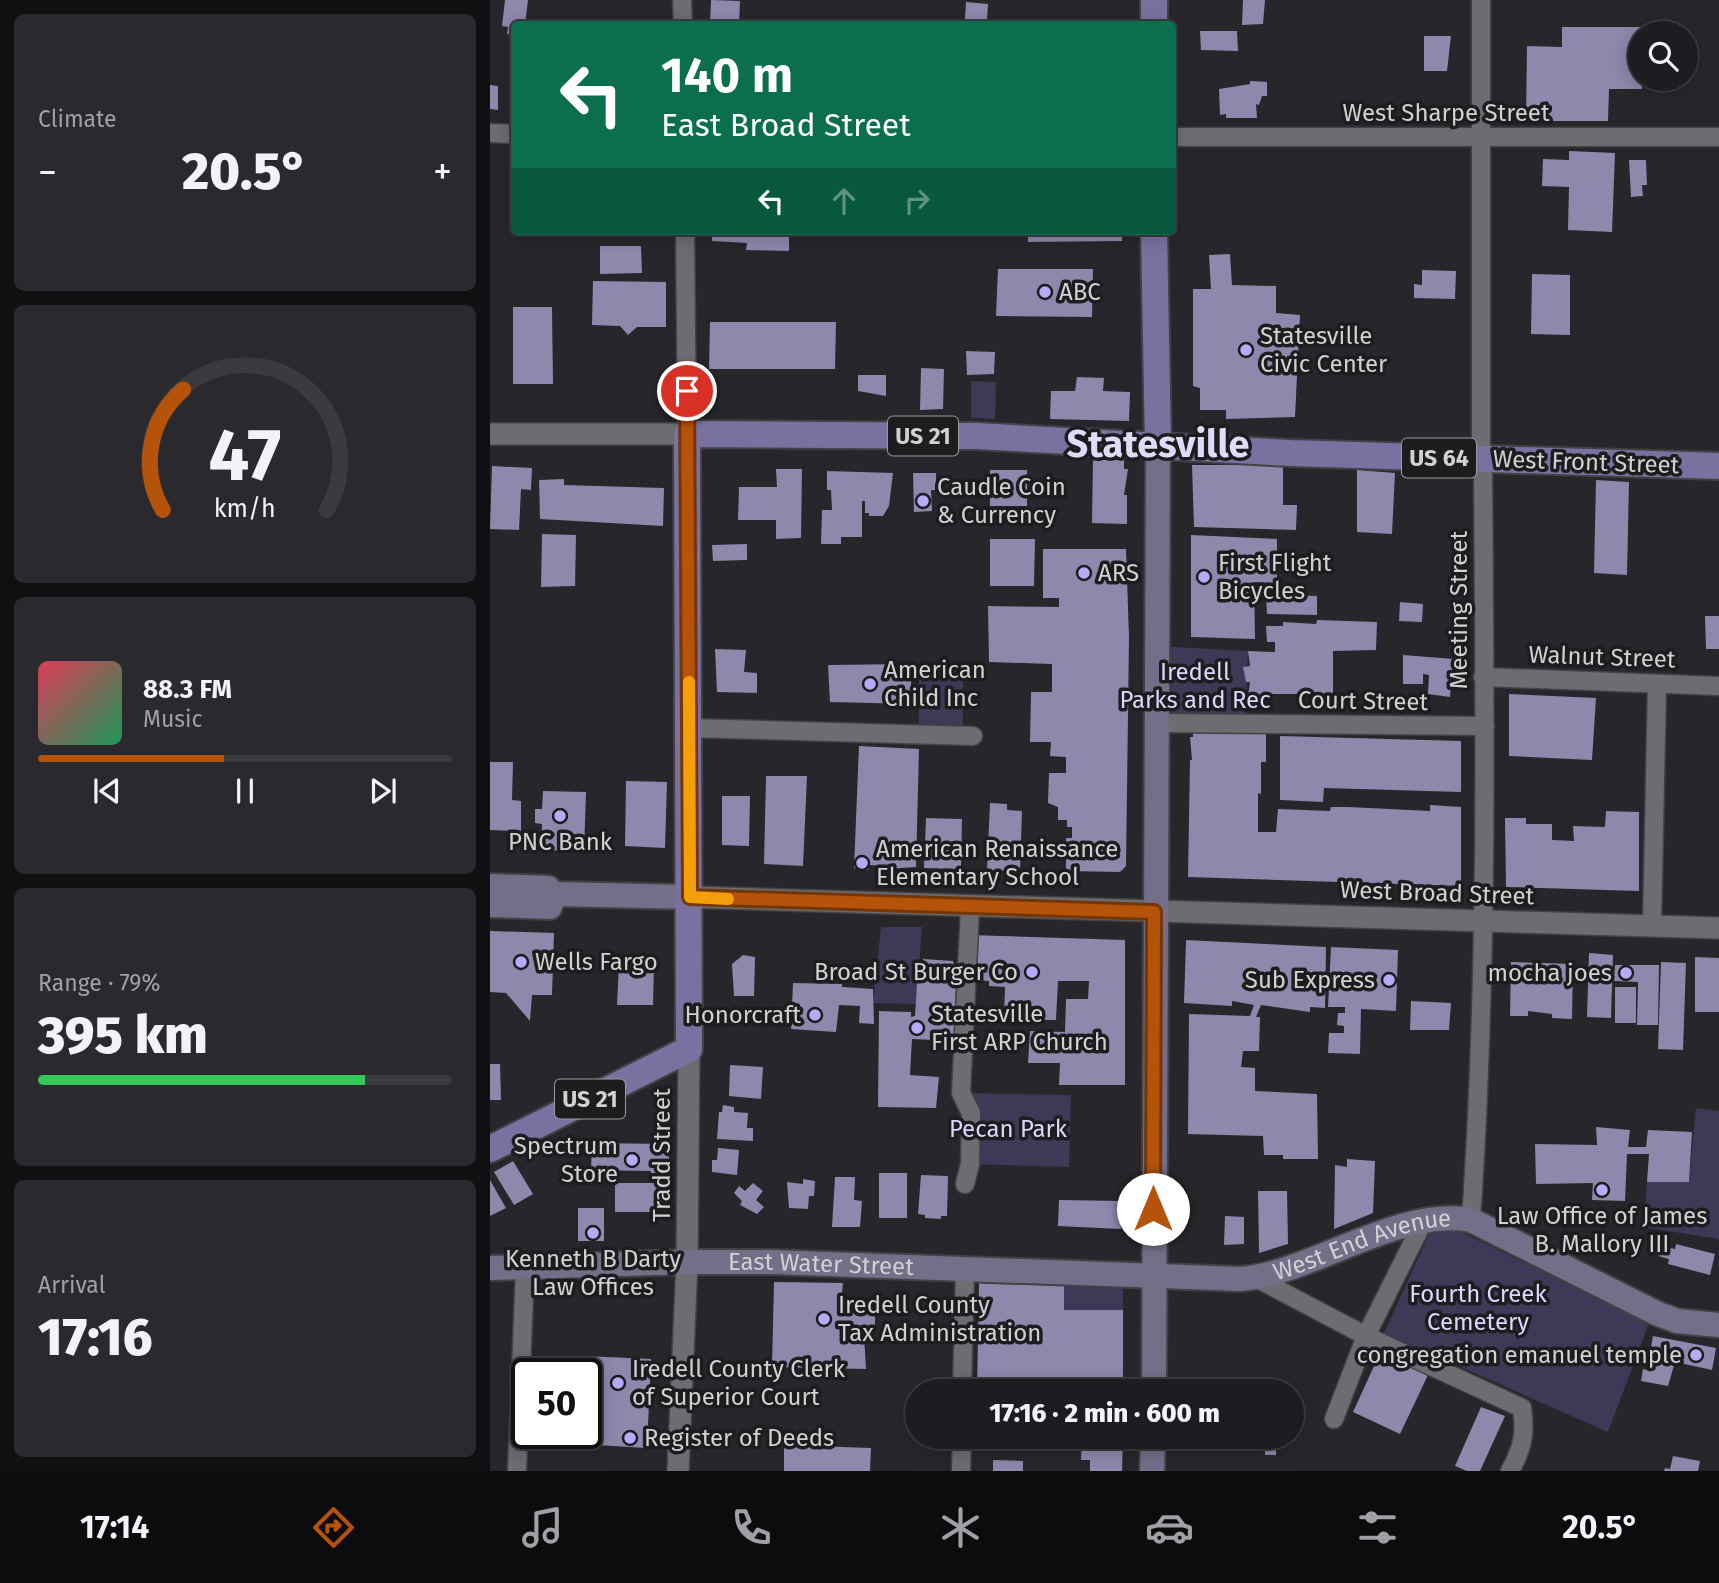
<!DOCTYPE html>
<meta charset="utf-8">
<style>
body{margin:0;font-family:"Fira Sans",sans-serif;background:#2a292d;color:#f1f3f6;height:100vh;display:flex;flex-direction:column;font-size:26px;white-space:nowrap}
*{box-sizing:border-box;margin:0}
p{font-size:23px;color:#a0a1a5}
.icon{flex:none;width:38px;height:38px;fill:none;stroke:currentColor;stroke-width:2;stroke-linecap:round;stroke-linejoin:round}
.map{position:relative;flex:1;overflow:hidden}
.panel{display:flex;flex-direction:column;gap:14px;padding:14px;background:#100f12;width:490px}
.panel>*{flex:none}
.banner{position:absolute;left:21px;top:21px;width:665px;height:214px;border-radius:7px;box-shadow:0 4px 18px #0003,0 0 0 2px #3b3a3e;background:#0b6e4f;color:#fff;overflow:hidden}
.tools{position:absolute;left:1138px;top:21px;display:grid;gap:14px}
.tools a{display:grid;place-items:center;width:70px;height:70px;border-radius:50%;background:#1d1c20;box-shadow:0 4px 18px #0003,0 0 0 2px #3b3a3e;font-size:35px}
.speed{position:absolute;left:21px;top:1358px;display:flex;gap:14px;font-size:35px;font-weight:700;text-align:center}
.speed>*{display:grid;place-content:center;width:91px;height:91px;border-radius:50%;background:#1d1c20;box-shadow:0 4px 18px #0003,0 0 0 2px #3b3a3e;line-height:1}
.speed .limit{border:4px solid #111;border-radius:10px;background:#fff;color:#111}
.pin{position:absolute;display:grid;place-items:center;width:60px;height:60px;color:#fff;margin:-30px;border:4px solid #fff;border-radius:50%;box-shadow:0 2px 7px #0007}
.me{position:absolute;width:77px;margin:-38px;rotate:0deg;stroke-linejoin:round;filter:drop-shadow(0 0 5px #0008)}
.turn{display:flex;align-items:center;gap:24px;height:147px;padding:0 35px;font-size:32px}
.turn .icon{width:91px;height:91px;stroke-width:2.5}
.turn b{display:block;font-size:49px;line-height:60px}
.lanes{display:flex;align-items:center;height:66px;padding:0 35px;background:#0003;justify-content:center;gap:35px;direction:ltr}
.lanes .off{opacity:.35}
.big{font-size:52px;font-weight:800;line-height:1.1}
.panel .tile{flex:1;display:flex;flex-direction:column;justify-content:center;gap:10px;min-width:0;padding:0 24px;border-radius:10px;background:#2a292d}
.panel .dial{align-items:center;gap:0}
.dial svg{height:182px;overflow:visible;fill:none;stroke:#3b3a3e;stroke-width:7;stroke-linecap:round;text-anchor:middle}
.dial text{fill:#f1f3f6;stroke:none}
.song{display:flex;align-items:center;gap:21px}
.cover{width:84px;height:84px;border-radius:10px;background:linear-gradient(135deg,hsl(350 70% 55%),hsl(150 70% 35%))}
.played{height:7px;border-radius:4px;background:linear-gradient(90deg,#b45309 45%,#3b3a3e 45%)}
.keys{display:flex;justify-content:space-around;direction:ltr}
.heat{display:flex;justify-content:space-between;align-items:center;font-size:38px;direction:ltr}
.charge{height:10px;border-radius:5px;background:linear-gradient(90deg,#34c759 79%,#3b3a3e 0)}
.trip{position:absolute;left:415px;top:1379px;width:399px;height:70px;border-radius:35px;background:#1d1c20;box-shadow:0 4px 18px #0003,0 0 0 2px #3b3a3e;font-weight:800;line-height:70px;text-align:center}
.dock{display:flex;height:112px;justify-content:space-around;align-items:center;background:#0c0b0d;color:#a0a1a5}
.dock .icon{width:49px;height:49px}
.dock .current{color:#b45309}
.dock b{font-size:32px;color:#f1f3f6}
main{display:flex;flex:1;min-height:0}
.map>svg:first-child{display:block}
.green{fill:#3e3957}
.building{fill:#8d88ac}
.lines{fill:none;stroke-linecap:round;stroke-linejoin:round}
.minor-casing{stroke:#424144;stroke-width:21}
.tertiary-casing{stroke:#424144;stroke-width:24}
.secondary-casing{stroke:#424144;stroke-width:28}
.primary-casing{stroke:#424144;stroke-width:30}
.minor{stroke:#6d6c70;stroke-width:18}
.tertiary{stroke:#6d6c70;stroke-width:21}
.secondary{stroke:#746e89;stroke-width:24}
.primary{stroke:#7a71a1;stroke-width:26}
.route-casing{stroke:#753606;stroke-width:18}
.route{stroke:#b45309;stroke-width:12}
.slow{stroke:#f59e0b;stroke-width:12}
.poi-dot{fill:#b7abf7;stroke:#1d1d20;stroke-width:2.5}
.labels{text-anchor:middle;stroke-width:7;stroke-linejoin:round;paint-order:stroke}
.shield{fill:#1d1d20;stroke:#9b9b9d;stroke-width:2}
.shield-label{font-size:23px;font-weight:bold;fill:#d1d1d3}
.street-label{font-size:24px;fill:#d1d1d3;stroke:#1d1d20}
.poi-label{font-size:24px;fill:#d1d1d3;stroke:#1d1d20;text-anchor:start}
.park-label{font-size:24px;fill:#dbd6fb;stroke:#1d1d20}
.town-label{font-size:38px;font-weight:bold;fill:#dfdcf9;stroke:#1d1d20}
</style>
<main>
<section class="panel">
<div class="tile"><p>Climate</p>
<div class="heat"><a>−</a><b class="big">20.5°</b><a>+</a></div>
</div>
<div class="tile dial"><svg viewBox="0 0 100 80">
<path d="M14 69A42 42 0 1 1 86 69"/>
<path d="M14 69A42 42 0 0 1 23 16" stroke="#b45309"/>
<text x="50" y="56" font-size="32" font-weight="700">47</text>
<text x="50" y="72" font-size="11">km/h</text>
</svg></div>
<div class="tile">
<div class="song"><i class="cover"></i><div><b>88.3 FM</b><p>Music</p></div></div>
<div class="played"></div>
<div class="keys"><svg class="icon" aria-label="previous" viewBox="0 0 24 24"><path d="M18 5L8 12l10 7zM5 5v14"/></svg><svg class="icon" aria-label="pause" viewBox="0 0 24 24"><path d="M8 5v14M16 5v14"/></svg><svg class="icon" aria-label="next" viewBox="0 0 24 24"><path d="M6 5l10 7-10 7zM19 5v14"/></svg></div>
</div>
<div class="tile"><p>Range · 79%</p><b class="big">395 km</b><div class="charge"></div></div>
<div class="tile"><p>Arrival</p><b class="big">17:16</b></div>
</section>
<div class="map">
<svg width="1229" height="1471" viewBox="0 0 1229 1471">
<rect width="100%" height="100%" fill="#27262a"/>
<path class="green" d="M481 381 506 382 505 419 481 418Z
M666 646 758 651 755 725 667 723Z
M429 663 473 665V737L429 735Z
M391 927H432L426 1004 383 1003Z
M471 1093 581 1095 579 1167 480 1164Z
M1206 1108 1229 1111V1239L1153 1227 1157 1182H1199Z
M965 1229 1159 1323 1118 1432 894 1333 940 1232Z
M574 1285H633V1310H574Z"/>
<path class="building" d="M15 0H38L35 24H24V35L17 34 18 27 12 26Z
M221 0 250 1 249 24H220Z
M753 0H775L773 24 752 25Z
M476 2 498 4 497 20 475 19Z
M1072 27H1152L1150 33 1152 89H1119L1118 121H1036L1037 46 1072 47Z
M710 31H747L748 51 711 50Z
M934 36H961L957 71H934Z
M760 81 777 82V96H772L769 105 766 104 767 118H736V114L730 115 729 89 760 84Z
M0 85 8 86V110L0 109Z
M1079 151 1125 153 1122 232 1078 230 1079 187 1052 186 1053 159 1079 160Z
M1139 160H1156L1157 185H1152L1153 196 1141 197Z
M222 231H299V251L256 250 257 243 222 241Z
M538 231H632V241L538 242Z
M110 246H151L152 273 110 274Z
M740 254 742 285 786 286V313L810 315 805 417 736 419V410H710V388L703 386V289H721L719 255Z
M508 269H603L602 317 506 316Z
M932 270 966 271 965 299 924 298V284L932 285Z
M1042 274 1080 275V335L1041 334Z
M103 281 176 282V327H147L138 335 130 326 102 325Z
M23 307H62L63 384H23Z
M220 322H346L345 369H219Z
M476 351 505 352 504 374 477 375Z
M431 368 454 369 453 409 430 410Z
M368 375H396V396L368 391Z
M587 377 614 378 613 391 640 392 639 421 560 419 561 391H585Z
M603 460H634V469H638L634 495H637V524L602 523Z
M702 465H793V505H807L806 530 704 527Z
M2 466 42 468 41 490 31 489 29 530 0 529Z
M286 469H312L311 538 286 539V520H248L249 487H287Z
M500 470H537V506H500Z
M867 470 905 473 902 534 867 532Z
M337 471 403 473 399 506 393 516H379V513H375V501H372V537H351V544H331L332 510H342L341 490H337Z
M423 473H446V490H441L442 511 424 512Z
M74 479V485L174 488 173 526 50 519 49 480Z
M1106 480 1139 482 1137 575 1104 573Z
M52 534 86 535 85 586 51 587Z
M701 535 787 539V583L764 582 765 639 701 637Z
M500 539H545L544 586H500Z
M257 544V560L223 561 222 545Z
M553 549H636L639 637 636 866 630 872 576 871V838H582V827H577V820H568V807L558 803 559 773H576V757L560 756 561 742H540L541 692H562V664L499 662 498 606 569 607V598H553Z
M776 594 827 596V615L777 614Z
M910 602 933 604 932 622 909 621Z
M1215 616H1229V649H1216Z
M827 620 887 622 886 650 843 651V701L820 702V694H775L773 704H757L760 682H756L753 667 760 666 758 651 785 652V642H777L776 626H793V622L826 624Z
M225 649 256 650 254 672 267 673V693L227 692Z
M913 655 963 659 960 697 938 694 939 675 933 674V684H913Z
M421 664V704L340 702 338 665Z
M1019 694 1106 698 1102 760 1019 756Z
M703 732 776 734V762H771V794L768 793V832H786L788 809 840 811 841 807H858L940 811V805L971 807V886L698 877 700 760H702L700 737H703Z
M790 736 971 741V792L834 788 833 802 790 800Z
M369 746 429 749 426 867 397 869 396 866 379 865 378 870 364 868Z
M0 762H23L22 800 31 801V831L0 830Z
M276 776H317L313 866 274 864Z
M136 781 177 782 175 848 135 846Z
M53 791 96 792 94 851 51 850 52 824 45 823V809H52Z
M232 796H260L259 846 232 845Z
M500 803 517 804V810L532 811 530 872 497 870Z
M1116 811 1149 812V891L1016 887 1015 818H1036V824H1062V840L1084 841 1083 826 1115 827Z
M436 818 472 819 471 869 434 868Z
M0 931 64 933 62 995H42L40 1021 16 993 0 992Z
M481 935 635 940V1085H569L570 1063H538L540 1031 575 1032 576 999H598L599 981H568L566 1020H550V1006H531L530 1019 514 1018 515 987 499 986V981L479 980Z
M696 940 836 947 835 1008 820 1007V1012L771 1005 766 1017H770L769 1051H753L751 1067 765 1068V1091L827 1094 828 1159H793V1155H774L773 1136 698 1134 699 1014 760 1016 764 1005 742 1001V1006L694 1003Z
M841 947 908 950 906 1011 871 1009 870 1054 838 1053 839 1033H854V1026L847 1025 848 1013H855V1007H838Z
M1099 953 1123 955 1121 1018 1097 1017Z
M253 955 265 957 264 996H244L242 964Z
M1205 957 1229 958V1012H1205Z
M433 959 463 961 465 973 468 975 465 1041 422 1039 420 1075 449 1077 446 1108 388 1107 389 1011 421 1012V1017L425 1016 428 968 433 967Z
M1021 962 1083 964 1082 1019 1062 1018V1014L1038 1011V1016H1020Z
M1171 962 1196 963 1193 1050 1168 1049Z
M129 964 164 965 163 1005H127Z
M1125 965H1169L1168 1025H1147L1148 982 1124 981Z
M303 983 352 984V987L383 989 384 1024 369 1023 370 1006 349 1005 346 1032 301 1029Z
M1125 987H1146V1023H1125Z
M921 1001 961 1003 959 1030H920Z
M0 1064H10L11 1100H0Z
M240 1065 273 1067 271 1099 239 1096Z
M233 1105 244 1107V1112L258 1113 257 1128H263V1141L227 1139 229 1112H232Z
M1106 1127 1140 1130 1138 1147H1156L1158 1130 1202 1132 1199 1182H1157L1159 1154H1137L1135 1201 1102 1200 1103 1183 1046 1184 1045 1144 1107 1145Z
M102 1143 179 1144V1169H172V1181L161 1180V1171L101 1170Z
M228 1148 249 1150 247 1175 222 1172V1160H227Z
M857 1159 885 1161 883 1213 844 1229 845 1165 857 1167Z
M23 1161 43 1194 24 1205 4 1172Z
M389 1173H417V1218H389Z
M431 1175 458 1176 457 1216H451V1219L435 1218V1215L428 1214Z
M345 1177H365L364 1200 372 1201 370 1227H342Z
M313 1179 325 1181 324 1196H319L318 1209 299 1208 297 1182 313 1184Z
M0 1180 16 1208 0 1216Z
M125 1183H178V1212H125Z
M263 1183 273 1191 266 1200 274 1207 267 1214 250 1205 252 1201 244 1193 249 1186 255 1191Z
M768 1191H797L798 1244 769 1253Z
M569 1200 631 1201V1229L568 1226Z
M88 1208H114V1241H88Z
M735 1216 754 1217V1244L734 1245Z
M1186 1244 1225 1254 1220 1275 1178 1264 1179 1259 1168 1256 1171 1246 1185 1249Z
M284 1282 353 1283 352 1293 360 1303H376L385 1312V1326L374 1335 376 1369 282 1367Z
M489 1283 574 1285V1310H633V1391H574L575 1381 562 1380V1391H487Z
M1163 1336 1226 1348 1222 1370 1185 1362 1178 1386 1151 1381 1153 1369 1157 1370Z
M890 1353 938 1375 910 1434 863 1412Z
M94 1356 161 1359 157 1448 106 1445 107 1438 83 1436V1433H96Z
M991 1407 1015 1416 990 1471H977L965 1466Z
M592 1437H633L632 1471H600V1460H591Z
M704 1437H791V1446H786V1455H775V1446H704Z
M294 1445 381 1448 380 1471H294Z
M1183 1456 1210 1461 1208 1471H1174L1175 1468 1180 1469Z
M503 1460 533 1461V1471H503Z"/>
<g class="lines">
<g class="minor-casing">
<path id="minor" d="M192 0 193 24
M0 133 24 134
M682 137H1229
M195 231 197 434
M993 677 1229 686
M667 723 995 726
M199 728 483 736
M1162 926 1167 684
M475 1184 480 1164 481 1113 471 1093 480 908
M981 1220C998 972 995 723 993 474L991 460V0
M766 1278 876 1336 1032 1408C1036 1434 1032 1449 1020 1471
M472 1391 475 1269
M844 1419 876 1336 934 1220
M27 1471 35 1269
M471 1471 472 1437"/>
</g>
<g class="tertiary-casing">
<path id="tertiary" d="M0 434H197
M200 897 1229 928
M188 1471 197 1262 199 1049"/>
</g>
<g class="secondary-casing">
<g id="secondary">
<path d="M0 886 58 888 64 894 200 897"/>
<path d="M0 905 60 907 64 894"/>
<path id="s1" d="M0 1268 197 1262H283L751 1279C825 1272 908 1207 981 1220L1166 1313 1187 1321 1229 1325"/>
<path d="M664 1391 668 445"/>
<path d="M662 1471 663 1437"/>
</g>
</g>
<g class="primary-casing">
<path id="primary" d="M664 0V24
M664 231 668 445
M0 1149 199 1049 197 434 486 436 800 453 1229 466"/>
</g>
<use href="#minor" class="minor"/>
<use href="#tertiary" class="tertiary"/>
<use href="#secondary" class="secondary"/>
<use href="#primary" class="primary"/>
</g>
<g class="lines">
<g class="route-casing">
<path id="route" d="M197 391 200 897 664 912 663 1209"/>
</g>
<use href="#route" class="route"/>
<path class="slow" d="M199 682 200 897 238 899"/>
</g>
<g class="poi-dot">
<circle cx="555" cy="292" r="7"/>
<circle cx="756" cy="350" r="7"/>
<circle cx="433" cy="501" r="7"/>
<circle cx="594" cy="573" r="7"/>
<circle cx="714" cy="577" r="7"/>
<circle cx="380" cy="684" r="7"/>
<circle cx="70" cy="816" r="7"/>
<circle cx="372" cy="863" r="7"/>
<circle cx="31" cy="962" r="7"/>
<circle cx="542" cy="972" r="7"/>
<circle cx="1136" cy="973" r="7"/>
<circle cx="899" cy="980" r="7"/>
<circle cx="325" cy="1015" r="7"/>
<circle cx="427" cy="1028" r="7"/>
<circle cx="142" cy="1160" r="7"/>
<circle cx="1112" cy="1190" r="7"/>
<circle cx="103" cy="1233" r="7"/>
<circle cx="334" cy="1319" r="7"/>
<circle cx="1206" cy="1355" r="7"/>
<circle cx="128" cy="1383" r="7"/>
<circle cx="140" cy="1438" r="7"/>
</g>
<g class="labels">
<g class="shield">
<rect x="398" y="416.5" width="70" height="39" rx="5"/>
<rect x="912" y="438.5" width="74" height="39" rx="5"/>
<rect x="65" y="1079.5" width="70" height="39" rx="5"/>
</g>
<g class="shield-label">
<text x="433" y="444">US 21</text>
<text x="949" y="466">US 64</text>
<text x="100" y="1107">US 21</text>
</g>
<g class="street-label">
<text x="956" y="121">West Sharpe Street</text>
<text transform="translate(1096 462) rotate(2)" y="8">West Front Street</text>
<text transform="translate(969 610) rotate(-90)" y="8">Meeting Street</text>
<text transform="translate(1112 657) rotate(2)" y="8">Walnut Street</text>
<text transform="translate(873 701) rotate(1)" y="8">Court Street</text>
<text transform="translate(947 893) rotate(2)" y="8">West Broad Street</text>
<text transform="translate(172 1155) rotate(-90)" y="8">Tradd Street</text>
<text dy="8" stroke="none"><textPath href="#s1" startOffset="878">West End Avenue</textPath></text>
<text dy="8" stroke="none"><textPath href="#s1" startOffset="331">East Water Street</textPath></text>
</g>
<g class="poi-label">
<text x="569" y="300">ABC</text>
<text x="770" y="344">Statesville<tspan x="770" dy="28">Civic Center</tspan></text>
<text x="447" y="495">Caudle Coin<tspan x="447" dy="28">&amp; Currency</tspan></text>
<text x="728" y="571">First Flight<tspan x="728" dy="28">Bicycles</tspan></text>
<text x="608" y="581">ARS</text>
<text x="394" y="678">American<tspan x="394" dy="28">Child Inc</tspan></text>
<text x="70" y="850" text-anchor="middle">PNC Bank</text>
<text x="386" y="857">American Renaissance<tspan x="386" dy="28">Elementary School</tspan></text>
<text x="45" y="970">Wells Fargo</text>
<text x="528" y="980" text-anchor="end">Broad St Burger Co</text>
<text x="1122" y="981" text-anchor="end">mocha joes</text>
<text x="885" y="988" text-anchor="end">Sub Express</text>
<text x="441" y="1022">Statesville<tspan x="441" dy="28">First ARP Church</tspan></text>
<text x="311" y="1023" text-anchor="end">Honorcraft</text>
<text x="128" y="1154" text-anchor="end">Spectrum<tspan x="128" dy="28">Store</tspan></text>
<text x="1112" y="1224" text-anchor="middle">Law Office of James<tspan x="1112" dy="28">B. Mallory III</tspan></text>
<text x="103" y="1267" text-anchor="middle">Kenneth B Darty<tspan x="103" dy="28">Law Offices</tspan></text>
<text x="348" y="1313">Iredell County<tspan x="348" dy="28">Tax Administration</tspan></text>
<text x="1192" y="1363" text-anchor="end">congregation emanuel temple</text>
<text x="142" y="1377">Iredell County Clerk<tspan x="142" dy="28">of Superior Court</tspan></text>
<text x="154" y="1446">Register of Deeds</text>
</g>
<g class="park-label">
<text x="705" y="680">Iredell<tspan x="705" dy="28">Parks and Rec</tspan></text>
<text x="518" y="1137">Pecan Park</text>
<text x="988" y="1302">Fourth Creek<tspan x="988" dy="28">Cemetery</tspan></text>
</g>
<g class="town-label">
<text x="668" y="457">Statesville</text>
</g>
</g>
</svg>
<div class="tools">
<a><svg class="icon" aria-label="search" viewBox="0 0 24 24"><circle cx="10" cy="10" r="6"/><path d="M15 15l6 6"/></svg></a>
</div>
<div class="speed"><div class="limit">50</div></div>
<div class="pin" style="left:197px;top:391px;background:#d93025"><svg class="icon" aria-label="arrive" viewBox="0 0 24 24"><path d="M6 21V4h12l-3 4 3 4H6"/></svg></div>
<svg class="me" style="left:663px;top:1209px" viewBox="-20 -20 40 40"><circle r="19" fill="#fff"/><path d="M0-13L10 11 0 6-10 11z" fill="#b45309"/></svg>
<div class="trip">17:16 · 2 min · 600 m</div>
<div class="banner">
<div class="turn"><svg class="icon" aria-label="left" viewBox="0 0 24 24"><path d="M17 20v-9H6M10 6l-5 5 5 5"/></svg><div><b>140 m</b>East Broad Street</div></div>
<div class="lanes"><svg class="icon" aria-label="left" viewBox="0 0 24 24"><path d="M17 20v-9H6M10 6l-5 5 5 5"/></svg><svg class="icon off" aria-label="ahead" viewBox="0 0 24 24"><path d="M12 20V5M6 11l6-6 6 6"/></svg><svg class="icon off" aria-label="right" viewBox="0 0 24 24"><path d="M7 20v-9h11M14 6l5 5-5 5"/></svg></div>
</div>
</div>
</main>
<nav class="dock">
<b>17:14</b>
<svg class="icon current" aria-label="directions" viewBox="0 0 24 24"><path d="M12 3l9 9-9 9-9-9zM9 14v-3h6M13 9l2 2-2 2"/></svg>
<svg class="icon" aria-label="music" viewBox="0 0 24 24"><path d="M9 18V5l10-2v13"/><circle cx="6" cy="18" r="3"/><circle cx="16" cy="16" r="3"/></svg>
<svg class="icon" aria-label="phone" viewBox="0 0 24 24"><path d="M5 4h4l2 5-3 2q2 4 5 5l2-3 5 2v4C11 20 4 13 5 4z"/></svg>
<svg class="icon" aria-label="climate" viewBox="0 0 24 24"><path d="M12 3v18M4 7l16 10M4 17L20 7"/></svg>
<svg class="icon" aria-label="car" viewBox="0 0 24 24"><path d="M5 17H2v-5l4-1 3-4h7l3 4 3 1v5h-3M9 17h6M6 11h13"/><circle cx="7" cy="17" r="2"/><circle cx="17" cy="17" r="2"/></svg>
<svg class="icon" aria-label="filters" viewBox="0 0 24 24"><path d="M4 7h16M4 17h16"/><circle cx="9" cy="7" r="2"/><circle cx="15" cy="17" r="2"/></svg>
<b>20.5°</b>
</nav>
